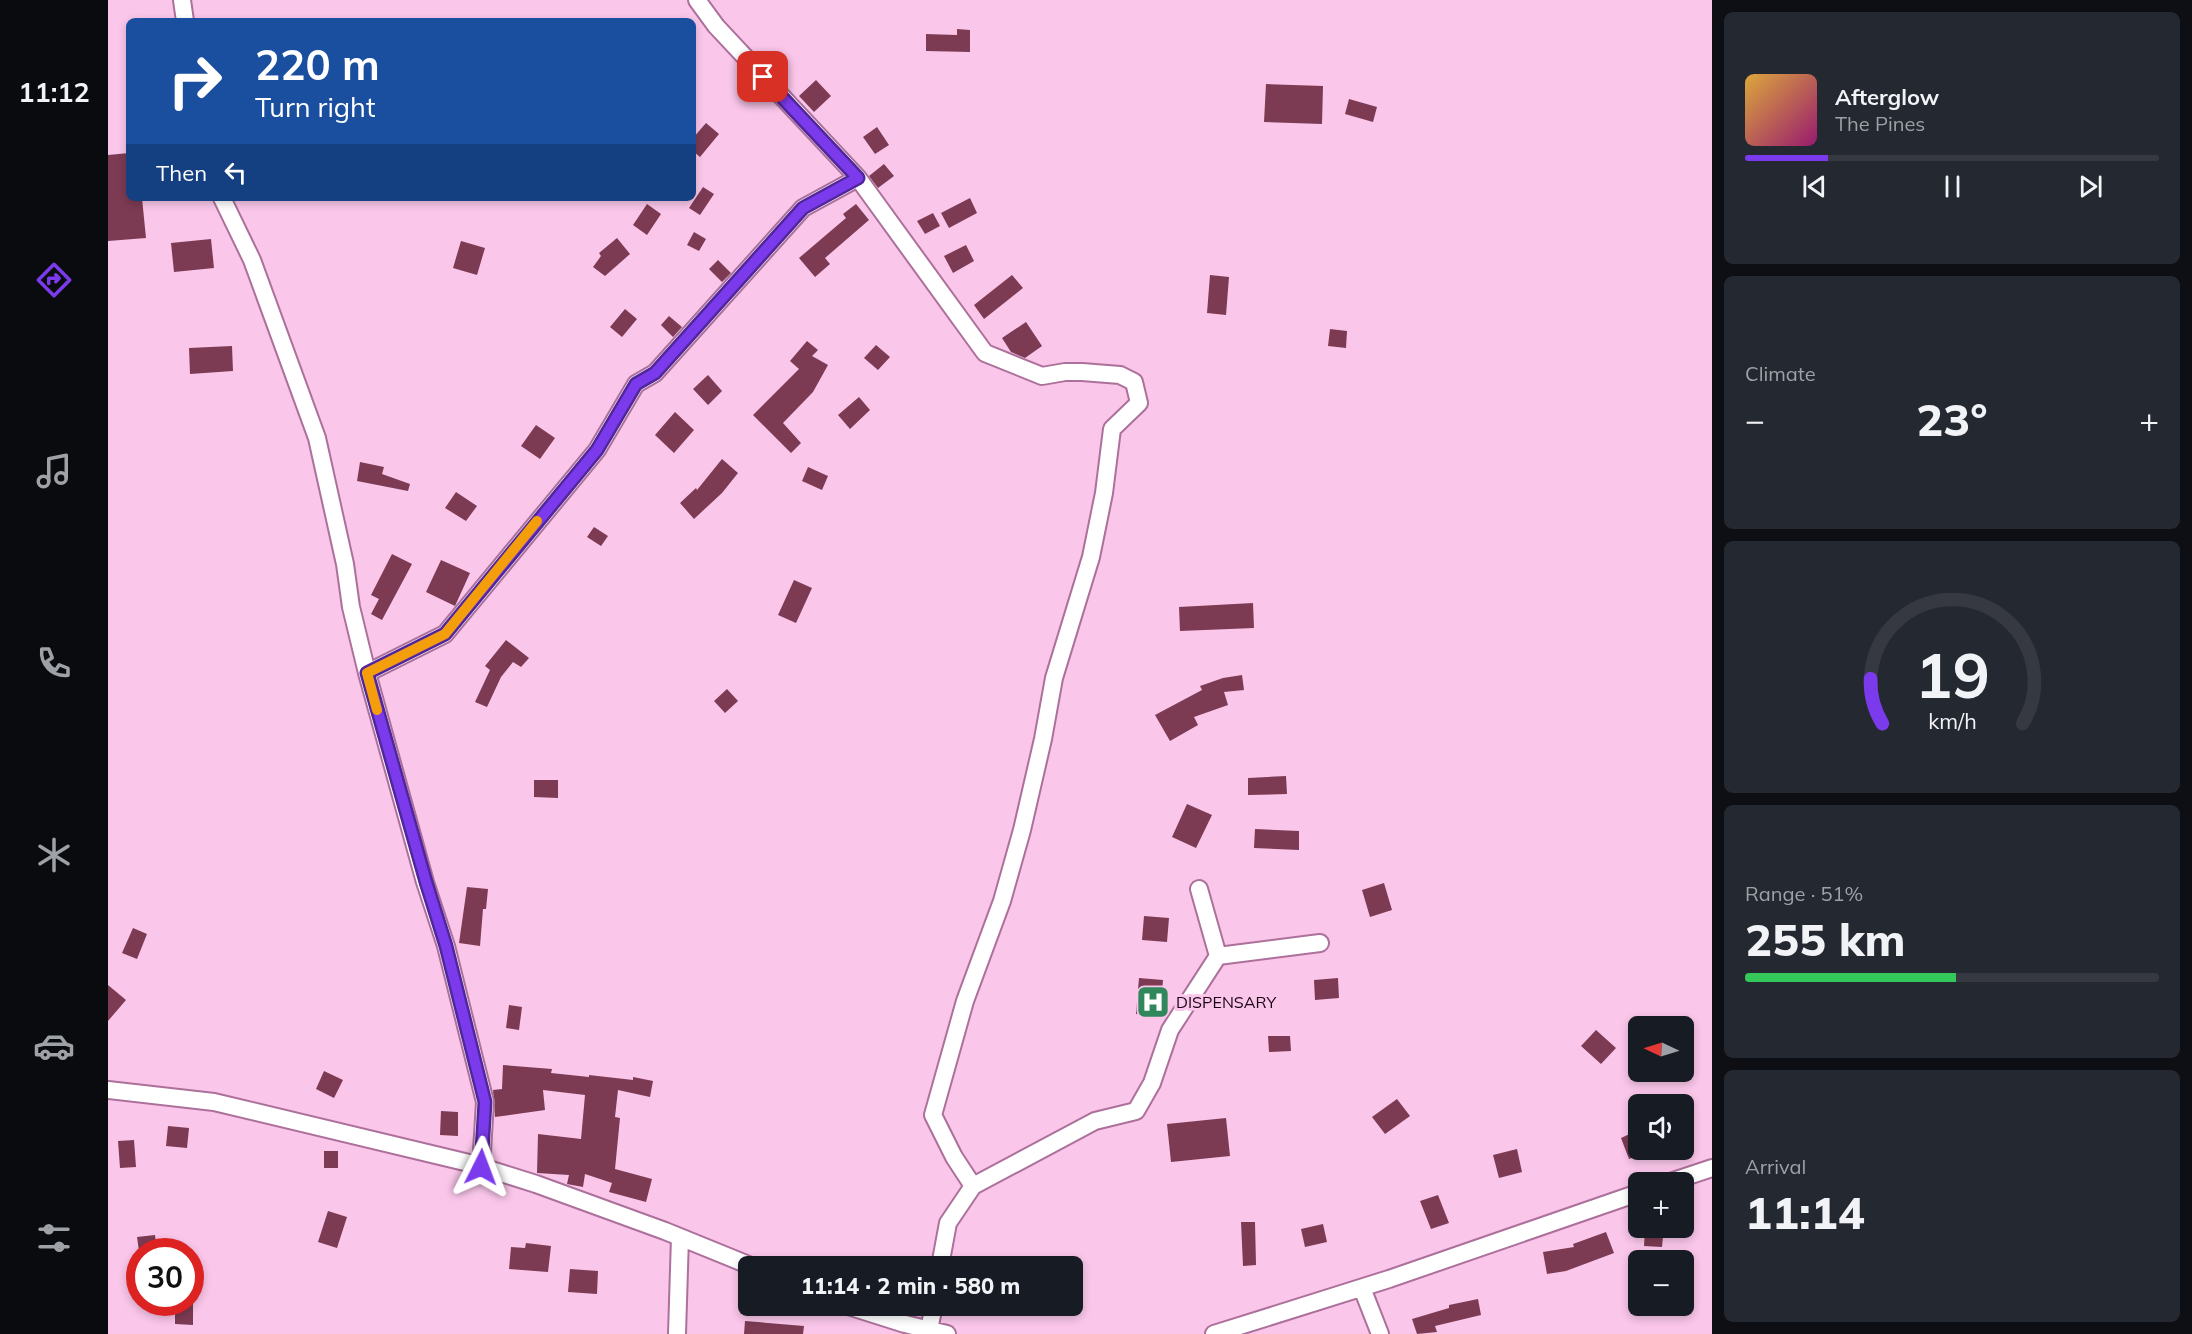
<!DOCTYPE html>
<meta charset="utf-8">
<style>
body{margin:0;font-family:Mulish,sans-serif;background:#242831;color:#f1f3f6;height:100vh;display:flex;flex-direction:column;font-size:22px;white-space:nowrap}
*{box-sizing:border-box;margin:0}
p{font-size:20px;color:#9ea1a6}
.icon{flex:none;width:33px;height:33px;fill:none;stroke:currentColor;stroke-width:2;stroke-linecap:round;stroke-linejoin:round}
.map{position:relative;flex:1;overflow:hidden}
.panel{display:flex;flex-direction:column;gap:12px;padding:12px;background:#0d0f14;width:480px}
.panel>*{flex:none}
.hud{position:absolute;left:18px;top:18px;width:570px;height:183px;border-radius:9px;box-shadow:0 3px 9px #0003;background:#1a4fa0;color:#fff;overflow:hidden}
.needle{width:39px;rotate:274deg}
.fabs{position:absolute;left:1520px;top:1016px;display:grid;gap:12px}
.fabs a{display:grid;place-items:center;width:66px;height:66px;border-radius:9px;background:#171b24;box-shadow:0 3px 9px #0003;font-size:30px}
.speed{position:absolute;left:18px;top:1238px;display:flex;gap:12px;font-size:30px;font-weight:700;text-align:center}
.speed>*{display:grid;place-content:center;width:78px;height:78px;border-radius:50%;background:#171b24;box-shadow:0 3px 9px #0003;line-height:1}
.speed .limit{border:9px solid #d22;background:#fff;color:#111}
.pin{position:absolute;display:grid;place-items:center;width:51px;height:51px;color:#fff;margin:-26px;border-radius:12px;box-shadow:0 3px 9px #0006}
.me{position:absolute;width:66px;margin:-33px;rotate:3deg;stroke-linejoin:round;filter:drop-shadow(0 0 4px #0008)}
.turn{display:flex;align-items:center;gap:21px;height:126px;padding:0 30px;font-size:27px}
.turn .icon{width:78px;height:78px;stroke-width:2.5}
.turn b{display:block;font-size:42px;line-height:51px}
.then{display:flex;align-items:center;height:57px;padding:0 30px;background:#0003;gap:12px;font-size:22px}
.big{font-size:45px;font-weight:800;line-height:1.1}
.panel .tile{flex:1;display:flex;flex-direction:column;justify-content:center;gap:9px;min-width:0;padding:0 21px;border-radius:9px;background:#242831}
.panel .dial{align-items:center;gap:0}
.dial svg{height:156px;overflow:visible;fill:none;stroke:#363941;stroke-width:7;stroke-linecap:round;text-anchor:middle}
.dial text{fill:#f1f3f6;stroke:none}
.song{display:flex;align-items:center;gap:18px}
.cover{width:72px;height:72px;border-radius:9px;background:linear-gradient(135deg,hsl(40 70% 55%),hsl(320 70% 35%))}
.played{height:6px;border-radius:3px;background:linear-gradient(90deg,#7c3aed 20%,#363941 20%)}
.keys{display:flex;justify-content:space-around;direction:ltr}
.heat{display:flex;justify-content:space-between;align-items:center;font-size:33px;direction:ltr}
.charge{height:9px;border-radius:4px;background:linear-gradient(90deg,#34c759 51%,#363941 0)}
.trip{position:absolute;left:630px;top:1256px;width:345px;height:60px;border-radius:9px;background:#171b24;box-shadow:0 3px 9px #0003;font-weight:800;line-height:60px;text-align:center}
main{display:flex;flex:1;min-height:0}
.tabs{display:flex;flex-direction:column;width:108px;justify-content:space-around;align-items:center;background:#090b0e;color:#9ea1a6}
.tabs .icon{width:42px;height:42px}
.tabs .on{color:#7c3aed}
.tabs b{font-size:27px;color:#f1f3f6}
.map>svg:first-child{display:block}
.building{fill:#7c3b53}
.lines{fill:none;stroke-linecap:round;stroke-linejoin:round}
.minor-casing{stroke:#ac709b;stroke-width:20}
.minor{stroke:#fff;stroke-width:16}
.route-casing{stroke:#51269a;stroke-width:15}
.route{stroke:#7c3aed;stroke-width:10}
.slow{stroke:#f59e0b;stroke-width:10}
.labels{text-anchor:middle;stroke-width:6;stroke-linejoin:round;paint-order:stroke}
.poi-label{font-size:16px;fill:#1a0515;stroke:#fac6ea;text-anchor:start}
</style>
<main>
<nav class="tabs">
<b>11:12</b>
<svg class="icon on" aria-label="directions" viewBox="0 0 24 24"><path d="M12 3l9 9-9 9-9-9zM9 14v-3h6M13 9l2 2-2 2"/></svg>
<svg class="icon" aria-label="music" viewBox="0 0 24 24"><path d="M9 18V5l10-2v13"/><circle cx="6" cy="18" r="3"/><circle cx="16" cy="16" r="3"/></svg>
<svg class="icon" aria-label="phone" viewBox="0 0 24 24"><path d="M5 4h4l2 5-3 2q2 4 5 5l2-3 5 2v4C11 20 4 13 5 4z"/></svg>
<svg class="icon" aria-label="climate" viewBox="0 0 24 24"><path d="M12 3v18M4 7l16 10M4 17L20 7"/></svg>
<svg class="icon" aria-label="car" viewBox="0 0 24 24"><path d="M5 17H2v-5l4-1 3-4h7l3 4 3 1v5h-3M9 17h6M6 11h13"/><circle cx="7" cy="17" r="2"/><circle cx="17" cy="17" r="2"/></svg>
<svg class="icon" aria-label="filters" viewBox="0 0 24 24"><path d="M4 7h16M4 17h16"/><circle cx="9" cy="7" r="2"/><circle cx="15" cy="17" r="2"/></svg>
</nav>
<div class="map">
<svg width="1604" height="1334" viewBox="0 0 1604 1334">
<rect width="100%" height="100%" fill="#fac6ea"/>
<path class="building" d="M849 29 862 30V52L818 51V34L849 35Z
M708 80 723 96 706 112 691 96Z
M1158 84 1215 86 1214 124 1156 122Z
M1241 99 1269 107 1265 122 1237 114Z
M598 123 611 134 592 157 585 151V138Z
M769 127 781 145 767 154 755 137Z
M21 153V198H34L38 238 0 241V155Z
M776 164 786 176 770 188 761 176Z
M595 187 606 194 592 215 581 208Z
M862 198 869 213 841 228 833 213Z
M539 204 553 214 539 235 525 225Z
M748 204 761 220 717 258 722 264 707 277 691 258 738 218 735 214Z
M825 213 832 226 817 234 809 221Z
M586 232 598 239 591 251 579 245Z
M509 238 522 254 497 276 485 267 493 256 491 253Z
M103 239 106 268 66 272 63 243Z
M353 241 377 248 369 275 345 268Z
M858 245 866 261 845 273 836 256Z
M610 260 623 273 614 282 601 269Z
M904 275 915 288 876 319 866 305Z
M1102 275 1121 277 1118 315 1099 313Z
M517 309 529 319 514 337 502 327Z
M561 316 574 327 565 337 553 325Z
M918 322 934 346 917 358 903 352 894 338Z
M1222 329 1239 331 1238 348 1220 346Z
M699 341 710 350 704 356 720 365 705 392 675 423 693 443 683 453 645 415 691 369 682 361Z
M768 345 782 357 770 370 756 358Z
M124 346 125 371 82 374 81 348Z
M600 375 614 391 600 405 585 389Z
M751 397 762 410 742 429 730 415Z
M567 412 586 430 566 453 547 435Z
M428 425 447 438 432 459 413 446Z
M614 459 630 473 614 493 586 519 572 503 588 488 589 490Z
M252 462 276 467 274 474 302 484 300 491 249 481Z
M700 467 720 476 714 490 694 481Z
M348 492 369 506 358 521 337 508Z
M486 527 500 536 493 546 479 537Z
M284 554 304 564 274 620 263 614 271 599 263 595Z
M333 560 362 573 347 606 318 592Z
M686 580 704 588 688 623 670 615Z
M1145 603 1146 628 1072 631 1071 607Z
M398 640 421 658 413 667 405 662 393 677 379 707 367 702 382 670 377 666Z
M1134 675 1136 690 1116 692 1120 705 1086 717 1090 725 1062 741 1047 715 1094 690 1092 686 1115 678Z
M619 689 630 701 617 713 606 701Z
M1178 776 1179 794 1140 795V778Z
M426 780H450V798L426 797Z
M1079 804 1104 815 1088 848 1064 837Z
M1147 829 1191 831V850L1146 848Z
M1276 883 1284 910 1262 917 1254 890Z
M359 887 380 889 378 909H375L372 946 351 943Z
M1036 916 1061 918 1059 942 1034 940Z
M25 928 39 934 29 959 14 953Z
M1031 978 1055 980 1052 1016 1028 1014Z
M1230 978 1231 998 1207 1000 1206 980Z
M0 985 18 1000 0 1021Z
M401 1005 414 1007 411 1030 398 1028Z
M1488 1030 1508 1048 1493 1064 1473 1046Z
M1160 1036H1182L1183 1051 1161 1052Z
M395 1065 444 1069 443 1073 481 1077V1075L525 1080V1077L545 1081 542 1097 510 1090 507 1117 512 1118 507 1169 544 1179 538 1202 501 1192 504 1183 477 1174 475 1187 459 1184 461 1175 429 1173 430 1134 473 1139 477 1095 435 1090 437 1110 387 1117 385 1090 394 1089Z
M216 1071 235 1080 226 1098 208 1089Z
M1289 1099 1302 1116 1277 1134 1264 1117Z
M333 1111 350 1112V1136L332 1135Z
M1118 1118 1122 1156 1063 1162 1059 1124Z
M60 1126 81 1128 79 1148 58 1146Z
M1526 1132 1530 1149H1533L1535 1154 1521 1159 1513 1138Z
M26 1140 28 1167 12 1168 10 1141Z
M1409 1149 1414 1172 1391 1178 1385 1155Z
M216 1151H230V1168H216Z
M1330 1195 1341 1223 1323 1229 1312 1201Z
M220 1211 239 1217 229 1248 210 1242Z
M1133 1222H1147L1148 1265 1135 1266Z
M1215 1224 1219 1242 1197 1247 1193 1229Z
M1537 1227H1556L1554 1247 1536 1246Z
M1498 1232 1506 1253 1458 1271 1439 1274 1435 1252 1466 1247 1465 1244Z
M47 1235 49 1251H31L29 1237Z
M418 1243 443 1246 440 1272 401 1269 403 1247 417 1248Z
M462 1269 490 1271 489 1294 460 1292Z
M1370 1299 1373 1315 1327 1326 1329 1332 1309 1334 1304 1319 1341 1308V1305Z
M67 1304H85V1325L67 1324Z
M637 1321 696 1326 695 1334H636Z"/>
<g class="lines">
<g class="minor-casing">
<path id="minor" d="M74 0 77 21
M589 0 608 26 750 178 877 353 934 376 957 372H974L1012 375 1026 382 1031 403 1004 429 996 493 983 557 946 678 935 739 914 830 894 901 857 1001 825 1115 846 1157 865 1186 840 1223 832 1266
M114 198 144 260 209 438 237 564 243 607 259 673 317 882 338 946 377 1102 373 1167
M259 673 337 634 489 450 528 384 547 373 695 208 750 178
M1110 956 1212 943
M0 1090 106 1102 361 1163 428 1184 557 1231 643 1266
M1562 1182 1604 1168
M865 1186 987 1121 1028 1111 1044 1083 1062 1030 1110 956 1091 889
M1254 1288 1272 1334
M737 1305 797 1324 839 1334
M821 1330 826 1305
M569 1334 572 1237
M1106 1334 1281 1279 1530 1193"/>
</g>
<use href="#minor" class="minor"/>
</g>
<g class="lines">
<g class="route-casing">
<path id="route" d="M373 1167 377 1102 338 946 318 882 259 673 337 634 489 450 528 384 547 373 695 208 750 178 655 77"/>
</g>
<use href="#route" class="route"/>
<path class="slow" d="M269 710 259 673 337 634 429 521"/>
</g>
<defs>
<g id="hospital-square" transform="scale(1.725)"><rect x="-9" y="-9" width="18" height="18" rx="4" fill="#30875b" stroke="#fac6ea"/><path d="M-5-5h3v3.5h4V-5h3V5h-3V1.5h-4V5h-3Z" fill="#fff"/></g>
</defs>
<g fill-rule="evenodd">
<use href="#hospital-square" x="1045" y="1002"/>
</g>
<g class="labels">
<g class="poi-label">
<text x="1068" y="1008">DISPENSARY</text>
</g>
</g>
</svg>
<div class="fabs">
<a><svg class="needle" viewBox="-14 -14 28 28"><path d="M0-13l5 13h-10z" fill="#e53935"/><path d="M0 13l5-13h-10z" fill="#9ea1a6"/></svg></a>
<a><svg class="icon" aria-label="sound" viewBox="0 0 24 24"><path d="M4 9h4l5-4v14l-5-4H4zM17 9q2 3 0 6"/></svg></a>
<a>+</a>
<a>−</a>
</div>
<div class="speed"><div class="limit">30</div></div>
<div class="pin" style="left:655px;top:77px;background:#d93025"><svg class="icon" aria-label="arrive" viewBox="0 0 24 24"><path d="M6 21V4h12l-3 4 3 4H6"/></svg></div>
<svg class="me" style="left:373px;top:1167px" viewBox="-20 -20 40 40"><path d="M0-17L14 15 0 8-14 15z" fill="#7c3aed" stroke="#fff" stroke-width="4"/></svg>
<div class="trip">11:14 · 2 min · 580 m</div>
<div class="hud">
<div class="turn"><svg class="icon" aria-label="right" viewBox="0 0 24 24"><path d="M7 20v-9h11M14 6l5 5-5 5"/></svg><div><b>220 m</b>Turn right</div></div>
<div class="then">Then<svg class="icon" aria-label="left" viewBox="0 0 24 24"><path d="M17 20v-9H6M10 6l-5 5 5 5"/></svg></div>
</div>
</div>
<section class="panel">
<div class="tile">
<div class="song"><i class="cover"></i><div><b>Afterglow</b><p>The Pines</p></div></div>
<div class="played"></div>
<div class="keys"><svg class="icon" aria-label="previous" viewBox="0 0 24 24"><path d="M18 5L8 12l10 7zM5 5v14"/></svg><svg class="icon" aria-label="pause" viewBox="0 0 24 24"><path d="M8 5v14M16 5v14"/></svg><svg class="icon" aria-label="next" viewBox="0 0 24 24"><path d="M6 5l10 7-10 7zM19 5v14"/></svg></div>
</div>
<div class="tile"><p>Climate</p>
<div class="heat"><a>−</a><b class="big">23°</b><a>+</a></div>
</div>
<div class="tile dial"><svg viewBox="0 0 100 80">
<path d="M14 69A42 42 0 1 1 86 69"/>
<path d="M14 69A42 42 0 0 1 8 46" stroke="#7c3aed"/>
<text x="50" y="56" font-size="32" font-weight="700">19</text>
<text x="50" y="72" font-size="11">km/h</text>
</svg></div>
<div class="tile"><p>Range · 51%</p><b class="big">255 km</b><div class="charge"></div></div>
<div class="tile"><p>Arrival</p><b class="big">11:14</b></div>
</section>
</main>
